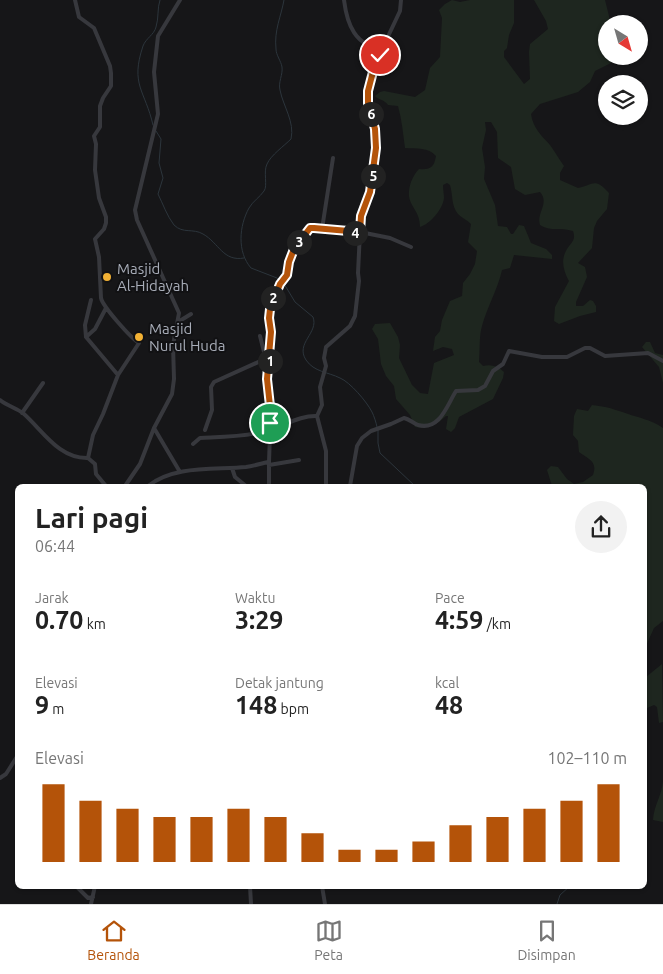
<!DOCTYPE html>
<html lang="id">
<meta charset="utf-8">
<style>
body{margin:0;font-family:Ubuntu,sans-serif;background:#f2f2f2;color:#222;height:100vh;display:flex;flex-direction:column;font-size:19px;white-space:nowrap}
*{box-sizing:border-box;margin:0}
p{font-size:16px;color:#767676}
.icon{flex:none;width:28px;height:28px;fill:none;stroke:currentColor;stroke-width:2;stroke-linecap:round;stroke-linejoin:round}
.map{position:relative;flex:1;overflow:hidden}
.sheet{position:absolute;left:15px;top:484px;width:632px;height:405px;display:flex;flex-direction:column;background:#fff;border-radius:8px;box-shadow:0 1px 4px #0004}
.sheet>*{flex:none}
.needle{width:32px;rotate:143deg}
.fabs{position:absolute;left:598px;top:15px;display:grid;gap:10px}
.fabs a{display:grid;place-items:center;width:50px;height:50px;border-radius:50%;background:#fff;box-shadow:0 1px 4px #0004;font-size:25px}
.pin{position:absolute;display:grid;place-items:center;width:42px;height:42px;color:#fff;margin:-21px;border:2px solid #fff;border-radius:50%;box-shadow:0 1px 5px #0007}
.km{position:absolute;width:25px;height:25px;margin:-12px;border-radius:50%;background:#222;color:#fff;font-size:14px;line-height:25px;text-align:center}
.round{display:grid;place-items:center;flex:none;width:52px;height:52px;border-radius:26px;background:#f2f2f2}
.headline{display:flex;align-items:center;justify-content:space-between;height:85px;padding:0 20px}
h1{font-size:28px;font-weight:700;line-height:38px}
.stats{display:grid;grid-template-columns:repeat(3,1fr);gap:8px;height:85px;padding:5px 20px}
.stats div{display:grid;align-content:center}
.stats b{font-size:25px;font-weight:700}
.stats small{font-size:14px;font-weight:400}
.stats p{font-size:14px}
.chart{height:140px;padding:10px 20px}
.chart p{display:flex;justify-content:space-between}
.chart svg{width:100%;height:90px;margin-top:5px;stroke:#b45309;stroke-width:6}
.tabs{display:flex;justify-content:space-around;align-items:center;height:70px;border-top:1px solid #e0e0e0;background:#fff;font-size:14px;color:#767676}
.tabs a{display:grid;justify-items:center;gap:2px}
.tabs .on{color:#b45309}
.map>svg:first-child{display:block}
</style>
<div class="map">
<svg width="663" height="904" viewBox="0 0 663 904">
<rect width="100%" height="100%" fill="#161618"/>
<path fill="#1e261f" d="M452 0 460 2 470 0H514V23L509 35 507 48 504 51V57L524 84 530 79 529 52 530 44 548 29 546 21 534 0H605L611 24H606V56H613L611 63 595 71 590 82 578 92 540 104 531 114C533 128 541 135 550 145 555 152 559 159 564 166L560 173V180L578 188C594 185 594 177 609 193L607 209 597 221 594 228 592 248 578 263 585 267 587 277 576 302V306H583L590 300 593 301 596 306V312L580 316 559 324 554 321 555 307 569 281C564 272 561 262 565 253 569 243 577 242 573 231 561 227 550 232 540 225 536 213 550 203 540 192L525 195 515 189 511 167 498 158 497 132 491 122H485L486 130 482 148 485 167 484 179 495 205 498 226 507 227 511 234H513L519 225 524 226 531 243 546 249 552 255V259L514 255 510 268 502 270C498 289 487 307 482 326 479 335 480 351 479 362L483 366C491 364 498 366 504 372L503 378 493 399 459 417 455 428 451 432 446 429 448 416H446C436 425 429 429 415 427L410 415 396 399 394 386 386 376 381 364 378 339 372 329 375 324 390 323 398 337 400 345 399 358 412 385 420 393 428 394 434 363 454 355 452 349 443 347 433 351 435 337 440 331 442 320 450 301 462 296 463 283 470 274 475 264 477 251 468 242 471 224C467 220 462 218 458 214 451 206 453 194 450 185L447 183 443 185C443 190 444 194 444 198 443 209 430 224 420 227 420 206 403 206 411 182 413 177 415 173 419 169 431 170 434 167 436 156 428 147 417 149 405 148 403 134 402 120 398 106L388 105C384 99 378 100 375 96L380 92 384 91 415 97 425 90 430 68 440 57 442 18 439 10 445 4Z
M646 342H650L655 353 663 355V383L659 367 642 347Z
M592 405C612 407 620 412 638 417 647 420 655 422 663 428V621L654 628 645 648V486H552L547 470 551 466 558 467 567 479 574 484 583 482 593 475C598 461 588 459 579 452L578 441 573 435 574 416 577 409 588 411Z
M662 664 663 722 659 723 657 707 654 705 647 708 645 706 646 677Z
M663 781V822L653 820C654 805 662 795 663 781Z"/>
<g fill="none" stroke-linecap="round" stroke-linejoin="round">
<path stroke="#2c353c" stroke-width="1" d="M284 0C281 17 274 30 276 49 276 55 281 61 282 67 283 75 278 82 280 90 283 106 295 122 291 139 284 146 271 155 267 164 263 172 268 186 264 191 260 197 253 201 249 208 239 226 237 252 251 268L277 278 286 287 295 302 313 317C319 333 295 343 306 360 314 372 328 372 340 378 350 382 367 402 372 412 374 416 376 422 377 427
M153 125C145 90 130 85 143 46 146 38 154 35 156 27 159 18 157 8 160 0
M156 131 161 139 159 163 163 178 158 194C163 204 167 216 174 225 183 234 193 228 203 234 219 243 223 262 244 258
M378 430V443L380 453 415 486
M557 904 560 895 570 886"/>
<path stroke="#37383d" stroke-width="4" d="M75 0 79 17 94 28 110 66 111 73V86L103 98 100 106V127L94 136 96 144 95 170 99 198 106 217V223L104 229 95 239 99 257 101 298C103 307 131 338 139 343L118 375 103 414 93 435 88 458 95 464 96 474 106 486
M344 0C347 24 355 47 383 48
M322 229 333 158
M91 300 85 325 86 337 118 375
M178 322 191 314
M260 336 266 360
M86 337 95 329 106 308
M0 400C7 406 17 408 24 414 43 431 59 459 88 458
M22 413 43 383
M317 416 322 405 320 387 326 366 324 358 326 347 350 326 355 316 359 281 358 273 360 232 390 238 411 247
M154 428 180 472
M205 430 212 410 211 387 214 382 265 359
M193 444 200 438C221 437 242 437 262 432 281 428 299 415 317 416L326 451V486
M269 462 271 406 267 379 271 332 269 318 270 309 277 289 287 275 289 262 294 249 309 228 314 227 360 232 361 216 370 192 376 148 375 129 368 103V91L376 62 400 11 401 0
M269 465 299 460
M232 468 235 477 246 486
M125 486 140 464 154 428 172 394 174 379 173 345 179 313 137 220 135 210 158 114 154 72 158 36 180 0
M148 486C174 465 214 470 246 467 254 466 262 463 269 462V486
M309 486H312
M350 486 357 446 362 438 371 431 391 424 404 418C409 419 413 423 418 425 440 431 447 405 456 391L478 390 485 386 493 371 503 364 509 351 542 357H567L585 348H590L605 356 648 353 663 361
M0 778 6 774 18 755
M76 886 88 898 93 897
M250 886 251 904
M322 886 325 904
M91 904 95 886"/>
</g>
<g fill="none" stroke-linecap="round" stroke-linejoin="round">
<defs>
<path id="route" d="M270 423V406L267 379 271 332 269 318 270 309 280 284 287 275 289 262 294 249 310 228H314L360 232 361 216 370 192 376 148 375 129 368 103V91L374 68 380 55"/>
</defs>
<use href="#route" stroke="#fff" stroke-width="10"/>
<use href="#route" stroke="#b45309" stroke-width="6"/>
</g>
<g fill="#f2b134" stroke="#111113" stroke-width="2">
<circle cx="107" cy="277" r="5"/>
<circle cx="139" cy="337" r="5"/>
</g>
<g text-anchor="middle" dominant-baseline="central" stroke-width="4" stroke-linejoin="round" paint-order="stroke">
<g font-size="15" fill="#a8adb8" stroke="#111113" text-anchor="start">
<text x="117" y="268">Masjid<tspan x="117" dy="17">Al-Hidayah</tspan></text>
<text x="149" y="328">Masjid<tspan x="149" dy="17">Nurul Huda</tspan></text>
</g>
</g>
</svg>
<div class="fabs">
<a><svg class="needle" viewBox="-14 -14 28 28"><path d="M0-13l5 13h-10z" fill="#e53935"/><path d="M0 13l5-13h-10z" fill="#767676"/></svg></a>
<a><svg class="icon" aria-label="layers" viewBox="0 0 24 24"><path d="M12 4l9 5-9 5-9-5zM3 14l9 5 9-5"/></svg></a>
</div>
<div class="pin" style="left:270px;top:423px;background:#1e9e55"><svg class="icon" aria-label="arrive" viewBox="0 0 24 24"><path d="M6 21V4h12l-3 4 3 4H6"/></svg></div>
<div class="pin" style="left:380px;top:55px;background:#d93025"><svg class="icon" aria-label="check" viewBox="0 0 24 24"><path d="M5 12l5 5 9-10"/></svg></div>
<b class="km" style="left:270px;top:361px">1</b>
<b class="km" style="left:273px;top:298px">2</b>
<b class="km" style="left:299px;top:242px">3</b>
<b class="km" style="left:355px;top:233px">4</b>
<b class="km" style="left:373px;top:176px">5</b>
<b class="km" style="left:371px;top:114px">6</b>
<section class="sheet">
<div class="headline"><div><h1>Lari pagi</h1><p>06:44</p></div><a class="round"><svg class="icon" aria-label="share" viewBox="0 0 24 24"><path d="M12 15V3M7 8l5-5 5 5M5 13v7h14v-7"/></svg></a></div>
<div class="stats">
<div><p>Jarak</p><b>0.70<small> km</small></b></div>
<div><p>Waktu</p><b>3:29</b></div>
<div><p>Pace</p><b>4:59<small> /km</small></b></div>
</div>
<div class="stats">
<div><p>Elevasi</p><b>9<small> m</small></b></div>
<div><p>Detak jantung</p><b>148<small> bpm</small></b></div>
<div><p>kcal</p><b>48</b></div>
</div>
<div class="chart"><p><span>Elevasi</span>102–110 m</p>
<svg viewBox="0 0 160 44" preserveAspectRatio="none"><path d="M5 44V6M15 44V14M25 44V18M35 44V22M45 44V22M55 44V18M65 44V22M75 44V30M85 44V38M95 44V38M105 44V34M115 44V26M125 44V22M135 44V18M145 44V14M155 44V6"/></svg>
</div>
</section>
</div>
<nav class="tabs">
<a class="on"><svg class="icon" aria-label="home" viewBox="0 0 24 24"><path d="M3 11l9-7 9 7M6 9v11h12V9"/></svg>Beranda</a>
<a><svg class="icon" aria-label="map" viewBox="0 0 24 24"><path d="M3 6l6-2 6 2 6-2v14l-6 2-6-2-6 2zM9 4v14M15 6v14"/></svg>Peta</a>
<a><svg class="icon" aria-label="saved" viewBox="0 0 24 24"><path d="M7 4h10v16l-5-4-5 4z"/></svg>Disimpan</a>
</nav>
